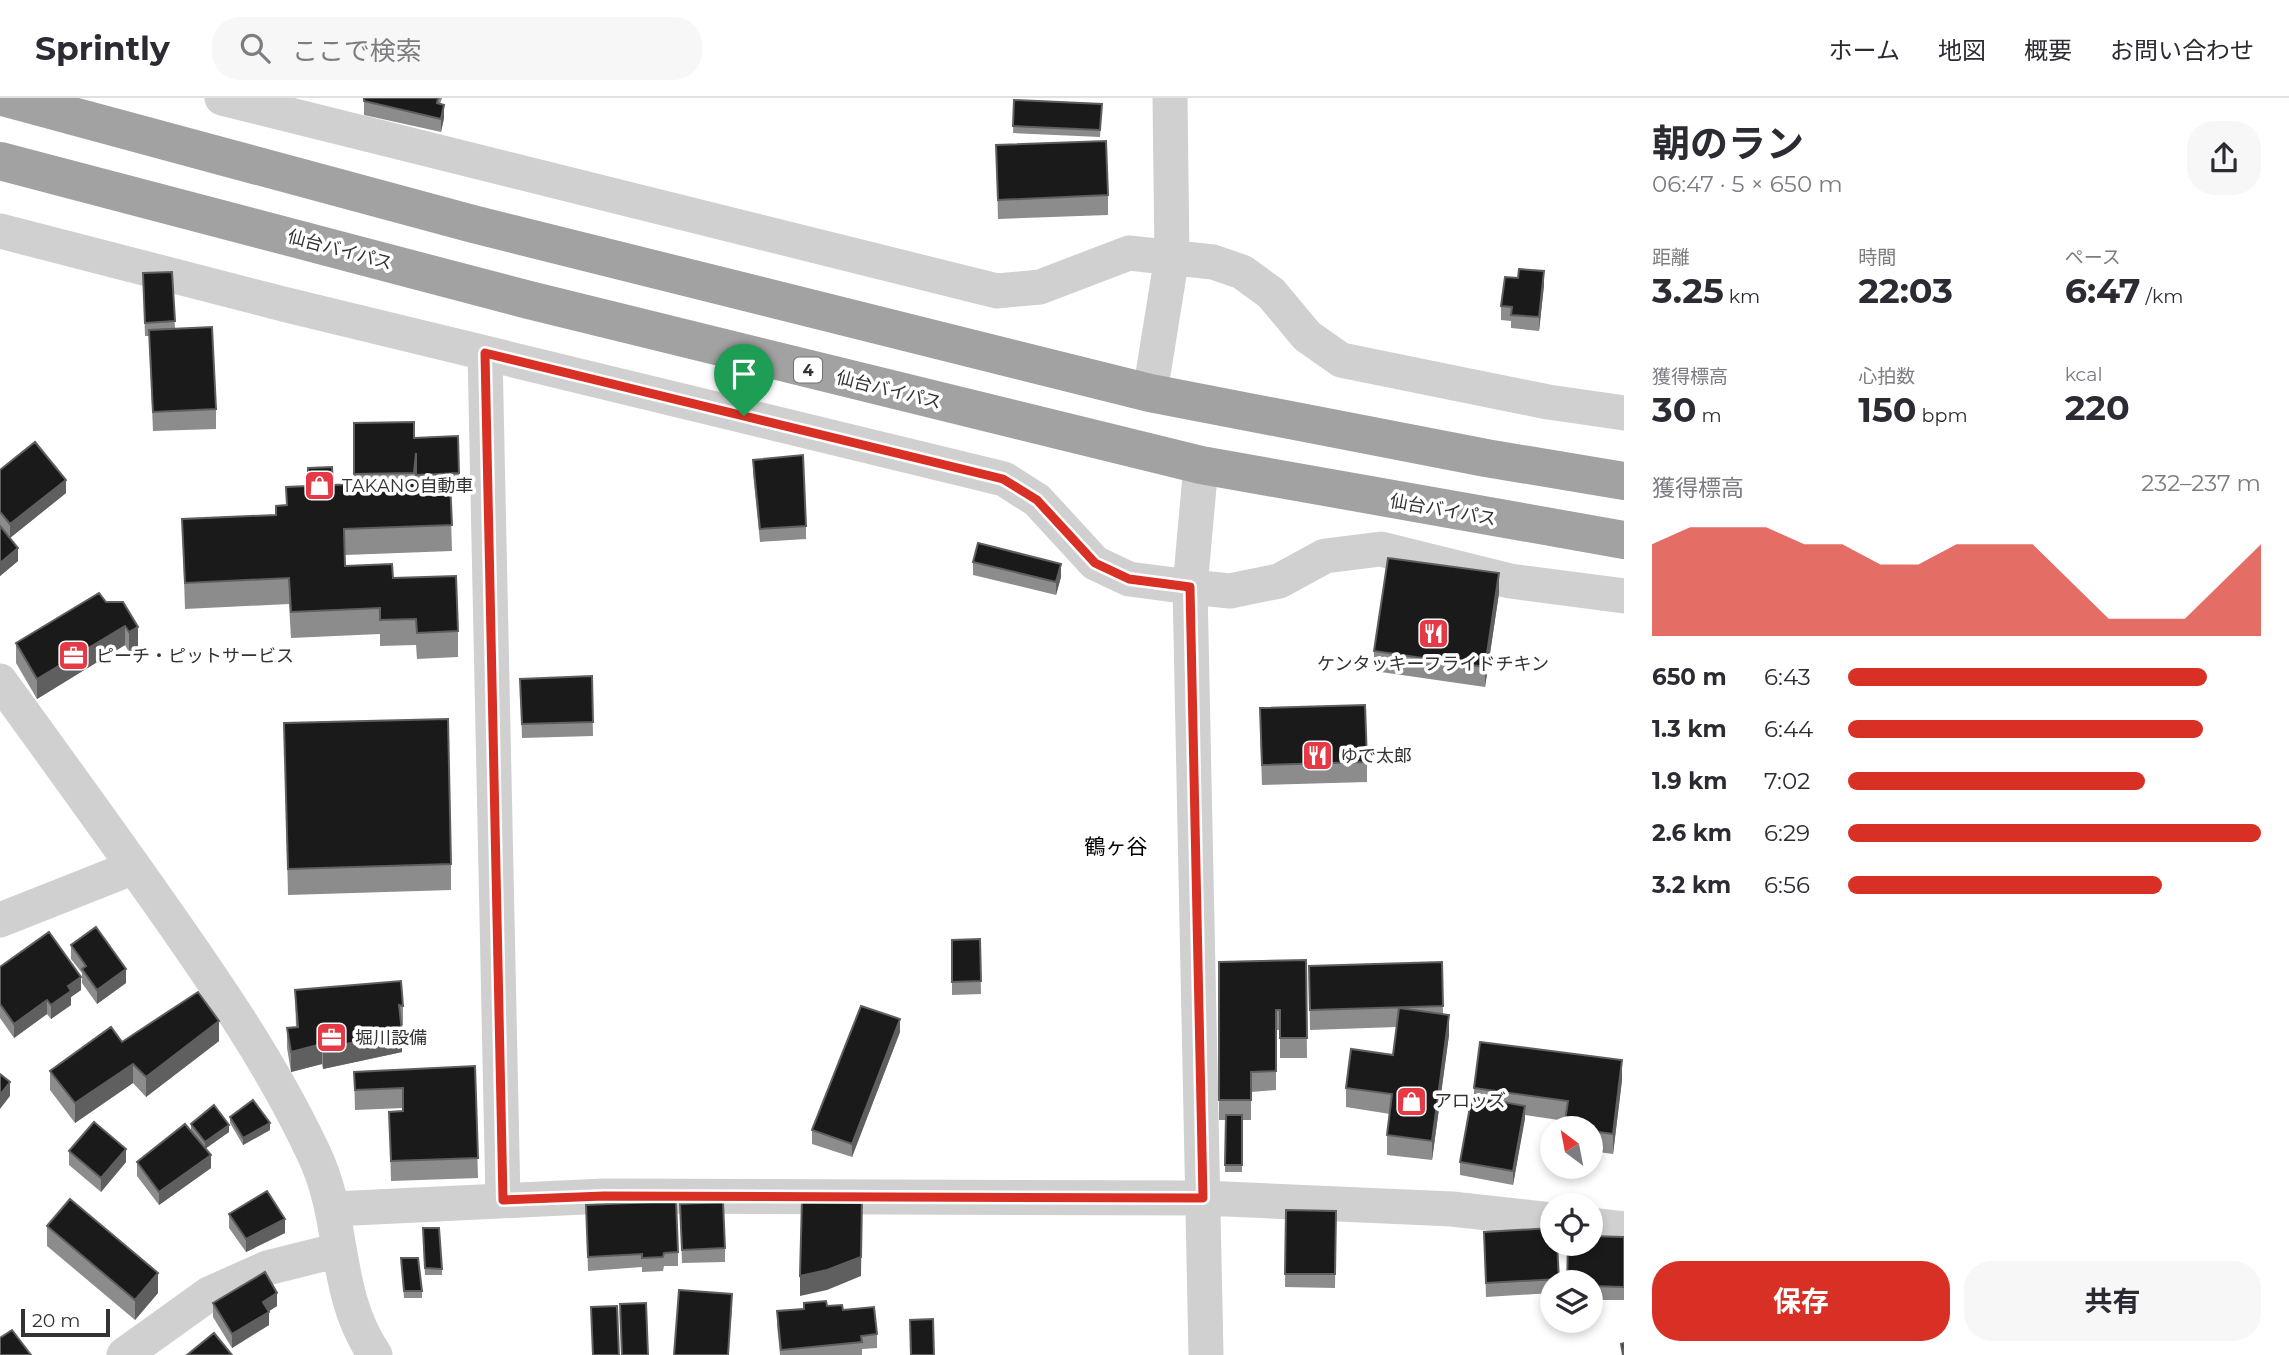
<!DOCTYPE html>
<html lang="ja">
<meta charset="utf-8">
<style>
body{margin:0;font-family:Montserrat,"Noto Sans JP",sans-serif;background:#f7f7f7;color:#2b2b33;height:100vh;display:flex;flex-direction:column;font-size:26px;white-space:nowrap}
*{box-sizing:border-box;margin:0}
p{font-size:23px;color:#7c7c81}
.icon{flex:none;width:38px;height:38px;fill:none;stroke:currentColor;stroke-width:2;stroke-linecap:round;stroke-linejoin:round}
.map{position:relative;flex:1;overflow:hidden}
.details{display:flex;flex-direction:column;background:#fff;width:665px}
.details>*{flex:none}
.needle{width:46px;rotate:328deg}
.tools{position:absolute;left:1540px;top:1018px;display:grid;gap:14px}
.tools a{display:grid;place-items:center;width:63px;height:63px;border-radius:50%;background:#fff;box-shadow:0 4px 10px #0003;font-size:35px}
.scale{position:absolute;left:21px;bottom:18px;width:89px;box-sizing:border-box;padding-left:7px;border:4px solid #333;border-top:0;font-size:19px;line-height:24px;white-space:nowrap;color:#333;-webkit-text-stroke:5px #fff;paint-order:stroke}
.pin{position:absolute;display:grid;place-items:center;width:60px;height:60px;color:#fff;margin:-72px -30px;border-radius:50% 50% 50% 0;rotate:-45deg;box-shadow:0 0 7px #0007}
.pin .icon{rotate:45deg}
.round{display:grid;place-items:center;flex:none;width:74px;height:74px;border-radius:28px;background:#f7f7f7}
.overview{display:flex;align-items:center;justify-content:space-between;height:119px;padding:0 28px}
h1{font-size:38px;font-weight:700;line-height:52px}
.stats{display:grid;grid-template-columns:repeat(3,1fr);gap:10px;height:119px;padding:7px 28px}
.stats div{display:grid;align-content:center}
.stats b{font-size:35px;font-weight:700}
.stats small{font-size:19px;font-weight:400}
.stats p{font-size:19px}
.chart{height:196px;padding:14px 28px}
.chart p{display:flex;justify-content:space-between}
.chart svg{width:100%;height:126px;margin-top:7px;fill:#d93025;opacity:.7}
.cta{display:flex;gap:14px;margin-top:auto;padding:14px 28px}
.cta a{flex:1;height:80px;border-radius:28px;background:#d93025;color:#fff;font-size:28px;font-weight:700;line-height:80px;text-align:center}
.cta a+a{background:#f7f7f7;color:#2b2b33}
ul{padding:0 28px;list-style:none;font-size:23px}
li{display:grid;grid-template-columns:112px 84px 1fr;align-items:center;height:52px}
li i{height:18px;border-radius:9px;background:#d93025}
header{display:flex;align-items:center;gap:42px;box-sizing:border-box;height:98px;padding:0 35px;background:#fff;border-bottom:2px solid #e1e1e2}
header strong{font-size:33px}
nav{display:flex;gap:38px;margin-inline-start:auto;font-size:24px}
.search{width:490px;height:63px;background:#f7f7f7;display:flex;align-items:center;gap:18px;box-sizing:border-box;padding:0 24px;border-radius:28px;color:#7c7c81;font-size:26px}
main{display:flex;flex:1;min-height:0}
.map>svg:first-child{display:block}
</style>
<header>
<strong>Sprintly</strong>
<div class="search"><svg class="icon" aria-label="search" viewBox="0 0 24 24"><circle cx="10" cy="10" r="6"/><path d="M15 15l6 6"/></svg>ここで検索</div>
<nav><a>ホーム</a><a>地図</a><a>概要</a><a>お問い合わせ</a></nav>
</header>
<main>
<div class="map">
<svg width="1624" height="1257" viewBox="0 0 1624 1257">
<rect width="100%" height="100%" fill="#fff"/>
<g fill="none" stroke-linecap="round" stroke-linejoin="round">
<path stroke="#d0d0d0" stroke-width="35" d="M222 0 997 193 1040 189 1129 155 1213 164 1242 174 1271 195 1307 238 1341 262 1548 304 1624 315
M0 133 287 207 1004 381 1037 402 1095 465 1129 481 1190 489 1201 367
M485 255 503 1102
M1150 295 1172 158 1170 0
M0 583C53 656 106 729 158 803 215 884 272 966 314 1056 346 1123 332 1194 375 1257
M0 822 134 769
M334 1111 604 1098 1203 1100 1452 1111 1552 1122
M1591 1127 1624 1131
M124 1257 209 1196 267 1170 339 1152
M1206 1257 1190 489 1230 493 1279 483 1325 458 1381 451 1510 483 1624 498"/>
<path stroke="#a2a2a2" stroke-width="38" d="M6 0 473 126 1150 295 1486 360 1624 383
M0 63 529 202 1201 367 1624 442"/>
</g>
<path fill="#8c8c8c" d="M442 0 440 6 444 20 441 34 364 17V3Z
M1014 2 1102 6 1100 39 1013 35Z
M996 47 1108 97V117L998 121Z
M172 174 175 230 216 311V331L153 333 149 238H145L143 175Z
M1544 187 1539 233 1511 230V223L1501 222V208Z
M354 325 414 340 458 338 459 389H450L452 453 345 457V468L393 480 458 533V559L417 561 416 547 380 548V536L291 540 289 506 185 511 182 421 276 417V408L286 407V389L354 386Z
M753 362 806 428V441L760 444 753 375Z
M0 372 66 395 10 440 18 463 0 478Z
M973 464 1061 479 1056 497 973 477Z
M1499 495 1485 589 1374 573V553Z
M106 504H123L138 549 129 554 125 547 37 601 16 565V545Z
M592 578 593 638 522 640 520 581Z
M284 625 451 766V792L288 797Z
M1260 630 1367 664V684L1262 687Z
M980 841 981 896 952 897V842Z
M71 847 126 885 97 906 82 885V875L71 861Z
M1306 862 1307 960H1280V932H1276V992L1251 994V1022H1242V1074H1225L1226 1022H1219V864Z
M1442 864 1443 916 1449 937 1432 1062 1387 1057V1037L1390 1016 1346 1009V990L1393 957 1397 929 1310 932 1309 868Z
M0 869 81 892 71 899V907L51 921 47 916 14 940 0 920Z
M295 892 403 908V927H401L402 954 323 971 322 966 291 974 287 950V930L296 929Z
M900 934 852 1059 812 1046V1032Z
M219 943 146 999 133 985 75 1025 50 992V973L122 944Z
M475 968 478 1080 391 1083 389 1014 403 1013V1010L355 1012 354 974Z
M1622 982 1613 1056 1591 1053V1031H1564L1565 1023 1525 1017 1513 1087 1460 1077V1064L1474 999V990Z
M230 1019 270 1032 243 1047 230 1025Z
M191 1026 229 1034 206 1050 211 1070 159 1107 137 1078V1064L191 1033Z
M69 1053 126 1064 101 1094 69 1067Z
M680 1106 725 1150V1164L682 1165Z
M586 1107 678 1154V1168H664L663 1173 642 1174V1169L588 1173Z
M1286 1112 1336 1113 1335 1190 1285 1189Z
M229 1116 285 1135 246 1154 229 1130Z
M47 1128 158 1195 135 1222 47 1148Z
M1484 1134 1557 1146 1559 1185H1552V1195L1486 1199Z
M423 1137 442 1171V1177H425Z
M1624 1139V1202H1591V1185Z
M401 1160 422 1193V1200H404Z
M213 1205 277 1208 269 1213V1227L232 1250 213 1219Z
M827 1208 843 1212 877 1236V1250L862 1251V1257H780L777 1227V1213Z"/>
<path fill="#5f5f5f" d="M444 7V20L441 34V21Z
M1544 173V187L1539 233V219Z
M66 382V395L10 440V426Z
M18 450V463L0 478V465Z
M1061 466V479L1056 497V484Z
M1499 475V495L1485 589V569Z
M125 528V547L37 601V581Z
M138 529V549L129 554V534Z
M126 871V885L97 906V892Z
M81 879V892L71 899V907L51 921V907L68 888Z
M47 902V916L14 940V926Z
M1449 917V937L1432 1062V1043Z
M900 921V934L852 1059V1046Z
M219 923V943L146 999V979Z
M402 934V954L323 971V951Z
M322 946V966L291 974V954Z
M1622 962V982L1613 1056V1036Z
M133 966V985L75 1025V1005Z
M10 984V998L0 1011V997Z
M1525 1008V1021L1513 1087V1073Z
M270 1025V1032L243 1047V1040Z
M229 1027V1034L205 1051V1044Z
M126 1051V1064L101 1094V1080Z
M211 1057V1070L159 1107V1094Z
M862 1101 861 1178 827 1192 800 1198V1178Z
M285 1121V1135L246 1154V1141Z
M158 1175V1195L135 1222V1202Z
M277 1195V1208L263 1217V1204Z
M732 1196V1209L728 1257Z
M269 1214V1227L232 1250V1236Z"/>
<path fill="#1a1a1a" stroke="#5f5f5f" stroke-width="2" d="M364 0H438L437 5 444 7 441 21 364 3Z
M1014 2 1102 6 1100 32 1013 28Z
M1106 43 1108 97 998 102 996 47Z
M1519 171 1544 173 1539 219 1511 217 1512 209 1501 208 1505 179 1518 180Z
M172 174 175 223 145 225 143 175Z
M212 229 216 311 153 314 149 232Z
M414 324V340L458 338 459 375 416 377V355L414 375 354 376V325Z
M35 344 66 382 10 426 0 414V372Z
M803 357 806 428 760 431 753 362Z
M332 369 333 387 308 388V370Z
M450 382 452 427 344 431 345 468 392 466 393 480 456 478 458 533 417 535 416 521 380 522V510L291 514 289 480 185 485 182 421 276 417V408L287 407 286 389Z
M0 428 18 450 0 465Z
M978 445 1061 466 1056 484 973 464Z
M1388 460 1499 475 1485 569 1374 553Z
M99 495 106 504H123L138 529 129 534 125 528 37 581 16 545Z
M592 578 593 624 522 626 520 581Z
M1365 607 1367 664 1262 667 1260 610Z
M448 621 451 766 288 771 284 625Z
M96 829 126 871 97 892 82 871 86 868 71 847Z
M49 834 81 879 68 888 71 893 51 907 47 902 14 926 0 906V869Z
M980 841 981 883 952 884V842Z
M1306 862 1307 940H1280V912H1276V973L1251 974V1002H1219V864Z
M1442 864 1443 908 1310 912 1309 868Z
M401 883 403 908 399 907 402 934 323 951 322 946 291 954 287 930 298 929 295 892Z
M198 894 219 923 146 979 133 966 75 1005 50 973 111 929 122 944Z
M861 908 900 921 852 1046 812 1032Z
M1399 910 1449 917 1432 1043 1387 1037 1392 996 1346 990 1351 951 1393 957Z
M1480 944 1622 962 1613 1036 1591 1033V1031L1564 1030 1568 1003 1474 990Z
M475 968 478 1060 391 1063 389 1014 403 1013V990L355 992 354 974Z
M0 976 10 984 0 997Z
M1472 998 1525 1008 1513 1073 1460 1064Z
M253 1002 270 1025 243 1040 230 1019Z
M214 1007 229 1027 205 1044 191 1026Z
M1226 1017H1242V1067H1225Z
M94 1024 126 1051 101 1080 69 1053Z
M185 1026 211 1057 159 1094 137 1064Z
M267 1093 285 1121 246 1141 229 1116Z
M70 1101 158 1175 135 1202 47 1128Z
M802 1101H862L861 1159 827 1172 800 1178Z
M676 1103 678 1154 664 1155 663 1159 642 1160V1156L588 1159 586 1107Z
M723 1104 725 1150 682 1152 680 1106Z
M1286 1112 1336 1113 1335 1176H1285Z
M423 1130H439L442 1171 425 1170Z
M1552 1130V1146H1557L1559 1181 1486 1185 1484 1134Z
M1591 1138 1624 1139V1189L1591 1188V1185H1567L1568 1146H1591Z
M401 1160H418L422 1193H404Z
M265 1174 277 1195 263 1204 269 1214 232 1236 213 1205Z
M679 1192 732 1196 728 1257H674Z
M826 1203 827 1208 842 1207 843 1212 874 1209 877 1236 861 1238 862 1244 781 1252 777 1213 804 1211V1205Z
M646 1205 648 1257H622L620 1206Z
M617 1208 619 1257H593L591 1209Z
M933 1221 934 1257H911L910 1222Z
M12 1232 31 1257H0V1240Z
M214 1235 232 1257H187Z
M1624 1245V1257H1623L1621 1246Z"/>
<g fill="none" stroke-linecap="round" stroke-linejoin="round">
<defs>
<path id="route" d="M485 255 1003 381 1037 402 1095 465 1129 481 1190 489 1203 1100 604 1098 503 1102Z"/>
</defs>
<use href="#route" stroke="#fff" stroke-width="14"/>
<use href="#route" stroke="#d93025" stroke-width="9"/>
</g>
<defs>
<symbol id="shop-square" viewBox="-11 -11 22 22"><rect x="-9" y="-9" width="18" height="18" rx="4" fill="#e63946" stroke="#fff"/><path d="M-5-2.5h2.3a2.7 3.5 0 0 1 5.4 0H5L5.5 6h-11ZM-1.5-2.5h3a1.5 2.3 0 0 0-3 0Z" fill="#fff"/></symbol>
<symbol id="restaurant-square" viewBox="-11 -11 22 22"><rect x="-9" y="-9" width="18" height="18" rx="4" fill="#e63946" stroke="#fff"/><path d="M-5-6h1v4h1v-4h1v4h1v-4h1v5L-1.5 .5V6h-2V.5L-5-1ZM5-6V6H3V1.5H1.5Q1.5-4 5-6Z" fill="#fff"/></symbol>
<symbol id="office-square" viewBox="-11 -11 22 22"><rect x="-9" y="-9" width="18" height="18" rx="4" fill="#e63946" stroke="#fff"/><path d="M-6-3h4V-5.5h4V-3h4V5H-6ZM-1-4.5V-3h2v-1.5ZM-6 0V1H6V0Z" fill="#fff"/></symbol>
</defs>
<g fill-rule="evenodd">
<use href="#shop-square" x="302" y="370" width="35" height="35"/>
<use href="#restaurant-square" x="1416" y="518" width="35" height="35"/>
<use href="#office-square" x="56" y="540" width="35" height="35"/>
<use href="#restaurant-square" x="1300" y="640" width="35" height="35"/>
<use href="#office-square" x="314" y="922" width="35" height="35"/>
<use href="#shop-square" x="1394" y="986" width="35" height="35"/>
</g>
<g text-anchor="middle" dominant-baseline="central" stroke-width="7" stroke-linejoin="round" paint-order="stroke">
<rect fill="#fff" stroke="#707070" stroke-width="2" x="794" y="259.5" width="28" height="25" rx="5"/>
<g font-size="16" font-weight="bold" fill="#333">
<text x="808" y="272">4</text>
</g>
<g font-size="18" fill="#333" stroke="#fff">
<text transform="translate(340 152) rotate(15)">仙台バイパス</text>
<text transform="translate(889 292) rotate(14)">仙台バイパス</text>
<text transform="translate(1443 412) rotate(10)">仙台バイパス</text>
</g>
<g font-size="18" fill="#333" stroke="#fff" text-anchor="start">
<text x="342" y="388">TAKANO自動車</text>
<text x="96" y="558">ピーチ・ピットサービス</text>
<text x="1433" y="566" text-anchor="middle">ケンタッキーフライドチキン</text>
<text x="1340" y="658">ゆで太郎</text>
<text x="355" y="940">堀川設備</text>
<text x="1434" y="1003">アロッズ</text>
</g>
<g font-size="21" fill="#000" stroke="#fff">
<text x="1116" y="748">鶴ヶ谷</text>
</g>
</g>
</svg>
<div class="tools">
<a><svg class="needle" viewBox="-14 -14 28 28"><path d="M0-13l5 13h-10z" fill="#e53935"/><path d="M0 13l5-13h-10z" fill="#7c7c81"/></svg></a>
<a><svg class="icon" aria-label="locate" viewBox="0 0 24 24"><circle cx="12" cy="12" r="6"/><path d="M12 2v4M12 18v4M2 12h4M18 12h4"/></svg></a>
<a><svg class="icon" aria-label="layers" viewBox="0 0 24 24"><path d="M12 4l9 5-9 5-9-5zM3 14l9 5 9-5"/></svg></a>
</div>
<div class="scale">20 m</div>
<div class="pin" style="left:744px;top:318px;background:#1e9e55"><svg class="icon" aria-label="arrive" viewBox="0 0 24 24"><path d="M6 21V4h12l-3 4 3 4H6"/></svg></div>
</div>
<section class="details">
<div class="overview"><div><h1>朝のラン</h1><p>06:47 · 5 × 650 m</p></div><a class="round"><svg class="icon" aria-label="share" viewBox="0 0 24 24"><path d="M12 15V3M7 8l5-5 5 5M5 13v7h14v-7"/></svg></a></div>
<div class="stats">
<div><p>距離</p><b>3.25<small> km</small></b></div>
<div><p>時間</p><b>22:03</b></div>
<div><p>ペース</p><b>6:47<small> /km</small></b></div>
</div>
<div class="stats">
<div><p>獲得標高</p><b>30<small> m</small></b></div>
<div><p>心拍数</p><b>150<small> bpm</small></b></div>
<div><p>kcal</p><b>220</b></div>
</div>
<div class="chart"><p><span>獲得標高</span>232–237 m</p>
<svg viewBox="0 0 160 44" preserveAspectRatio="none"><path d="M0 44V12L10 6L20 6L30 6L40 12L50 12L60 19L70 19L80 12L90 12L100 12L110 25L120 38L130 38L140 38L150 25L160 12V44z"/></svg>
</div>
<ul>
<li><b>650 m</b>6:43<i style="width:87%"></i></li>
<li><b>1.3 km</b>6:44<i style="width:86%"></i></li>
<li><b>1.9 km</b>7:02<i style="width:72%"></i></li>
<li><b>2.6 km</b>6:29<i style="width:100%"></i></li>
<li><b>3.2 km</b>6:56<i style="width:76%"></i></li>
</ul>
<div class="cta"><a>保存</a><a>共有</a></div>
</section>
</main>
